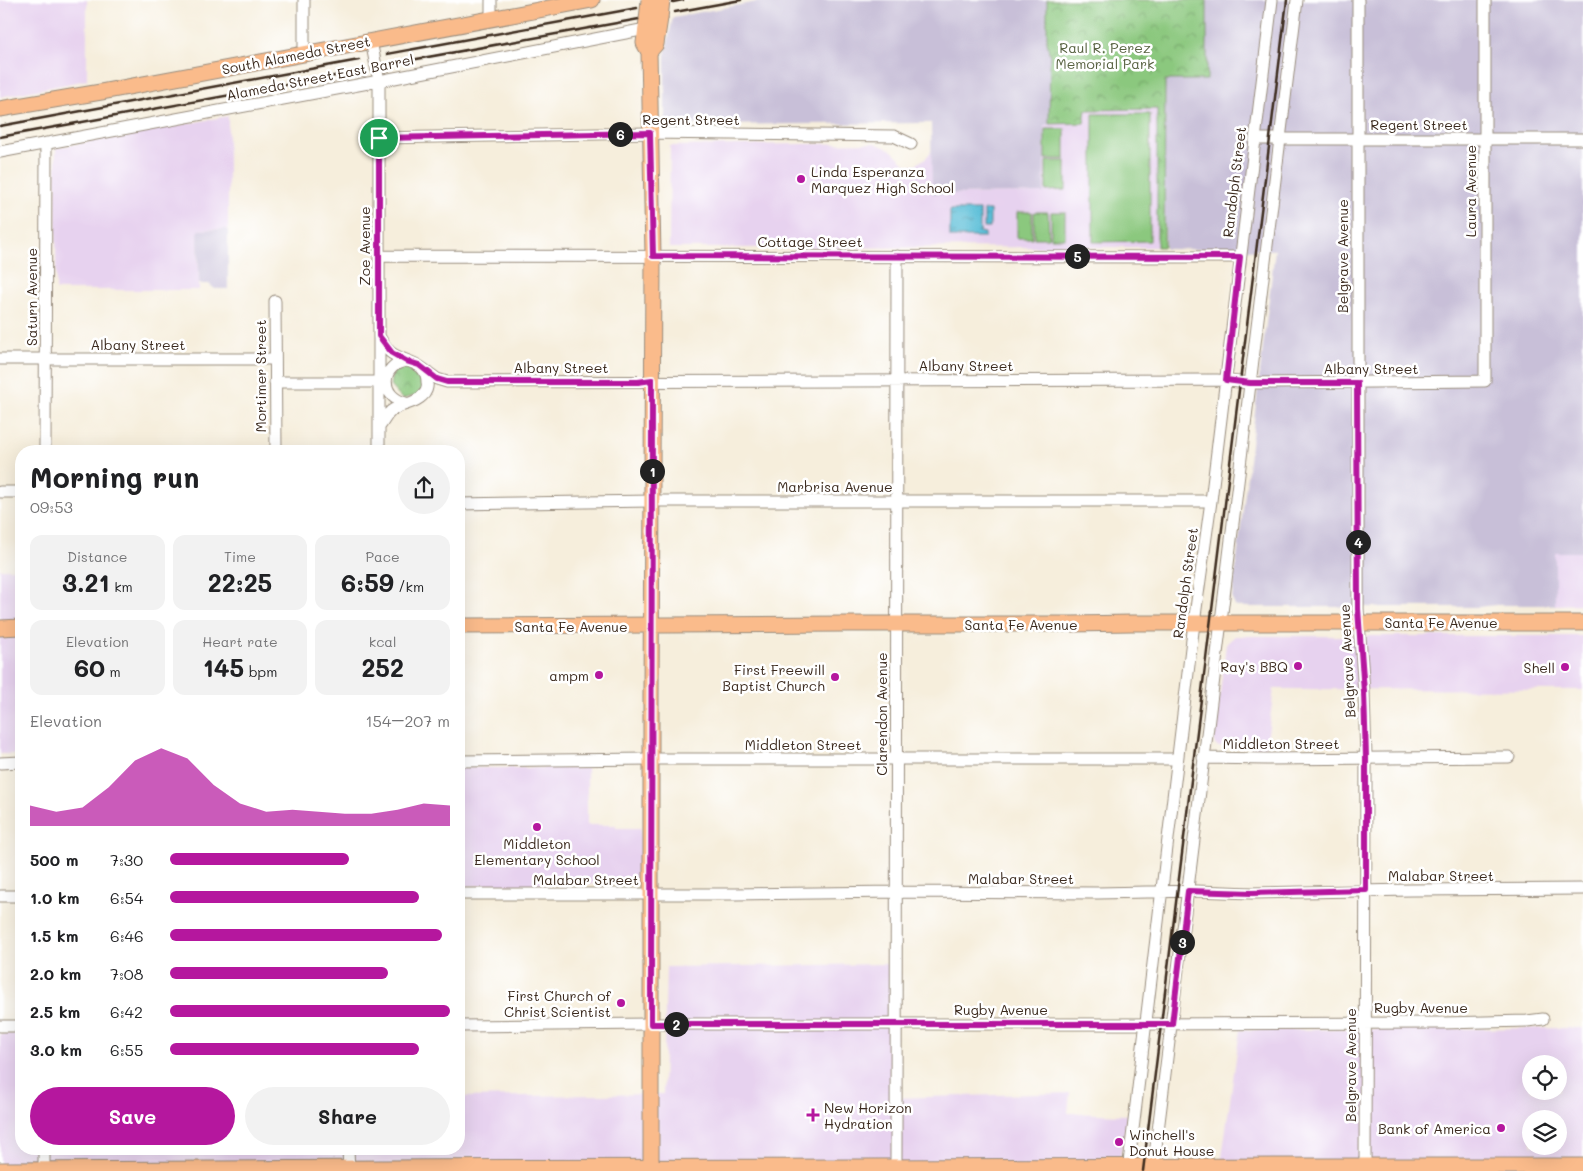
<!DOCTYPE html>
<meta charset="utf-8">
<style>
body{margin:0;font-family:Mali,sans-serif;background:#f2f2f2;color:#202124;height:100vh;display:flex;flex-direction:column;font-size:19px;white-space:nowrap}
*{box-sizing:border-box;margin:0}
p{font-size:16px;color:#757577}
.icon{flex:none;width:28px;height:28px;fill:none;stroke:currentColor;stroke-width:2;stroke-linecap:round;stroke-linejoin:round}
.map{position:relative;flex:1;overflow:hidden}
.drawer{position:absolute;left:15px;top:445px;width:450px;height:710px;display:flex;flex-direction:column;background:#fff;border-radius:20px;box-shadow:0 5px 20px #0002}
.drawer>*{flex:none}
.fabs{position:absolute;left:1522px;top:1055px;display:grid;gap:10px}
.fabs a{display:grid;place-items:center;width:45px;height:45px;border-radius:50%;background:#fff;box-shadow:0 5px 20px #0002;font-size:25px}
.pin{position:absolute;display:grid;place-items:center;width:42px;height:42px;color:#fff;margin:-21px;border:2px solid #fff;border-radius:50%;box-shadow:0 1px 5px #0007}
.km{position:absolute;width:25px;height:25px;margin:-12px;border-radius:50%;background:#222;color:#fff;font-size:14px;line-height:25px;text-align:center}
.round{display:grid;place-items:center;flex:none;width:52px;height:52px;border-radius:26px;background:#f2f2f2}
.headline{display:flex;align-items:center;justify-content:space-between;height:85px;padding:0 15px}
h1{font-size:28px;font-weight:800;line-height:38px}
.metrics{display:grid;grid-template-columns:repeat(3,1fr);gap:8px;height:85px;padding:5px 15px}
.metrics div{display:grid;align-content:center;border-radius:12px;background:#f2f2f2;text-align:center}
.metrics b{font-size:25px;font-weight:800}
.metrics small{font-size:14px;font-weight:400}
.metrics p{font-size:14px}
.chart{height:140px;padding:10px 15px}
.chart p{display:flex;justify-content:space-between}
.chart svg{width:100%;height:90px;margin-top:5px;fill:#b5179e;opacity:.7}
.action{display:flex;gap:10px;margin-top:auto;padding:10px 15px}
.action a{flex:1;height:58px;border-radius:30px;background:#b5179e;color:#fff;font-size:20px;font-weight:800;line-height:58px;text-align:center}
.action a+a{background:#f2f2f2;color:#202124}
ul{padding:0 15px;list-style:none;font-size:16px}
li{display:grid;grid-template-columns:80px 60px 1fr;align-items:center;height:38px}
li i{height:12px;border-radius:6px;background:#b5179e}
.map>svg:first-child{display:block}
</style>
<div class="map">
<svg width="1583" height="1171" viewBox="0 0 1583 1171">
<defs>
<pattern id="park-crowns" width="20" height="18" patternUnits="userSpaceOnUse" patternTransform="scale(1.25)"><rect width="20" height="18" fill="#8bc87e"/><path d="M2 6a3 3 0 1 1 6 0M12 15a3 3 0 1 1 6 0" fill="none" stroke="#73a367"/></pattern>
<pattern id="water-ripples" width="26" height="14" patternUnits="userSpaceOnUse" patternTransform="scale(1.25)"><rect width="26" height="14" fill="#59bdd7"/><path d="M2 4q2-2 4 0t4 0M15 11q2-2 4 0t4 0" fill="none" stroke="#4b9aae"/></pattern>
</defs>
<rect width="100%" height="100%" fill="#fff"/>
<filter id="ink" filterUnits="userSpaceOnUse"><feTurbulence type="fractalNoise" baseFrequency=".02" numOctaves="2"/><feDisplacementMap in="SourceGraphic" scale="10" xChannelSelector="R" yChannelSelector="G"/><feConvolveMatrix kernelMatrix="1 2 1 2 8 2 1 2 1" color-interpolation-filters="sRGB"/></filter>
<filter id="wash" filterUnits="userSpaceOnUse"><feTurbulence type="fractalNoise" baseFrequency=".0096" numOctaves="4" result="noise"/><feDisplacementMap in="SourceGraphic" scale="20" xChannelSelector="R" yChannelSelector="G"/><feGaussianBlur stdDeviation="1.12" result="paint"/><feColorMatrix in="noise" values="0 0 0 0 0 0 0 0 0 0 0 0 0 0 0 0 0 1.4 0 .05"/><feComposite in="paint" operator="in"/></filter>
<g filter="url(#wash)">
<rect width="100%" height="100%" fill="#f6eedc"/>
<path fill="#e7d2ef" fill-rule="evenodd" d="M0 0H87V80L0 97Z
M1157 109V247L670 248 669 244 670 146 875 143 891 150 907 165 916 164 926 158 932 150V194L1044 193V124L1086 110Z
M228 116V229L198 230 199 290H56V148Z
M1555 552H1583V604L1555 605Z
M0 569H21V754H0Z
M1235 636H1583V690L1274 689 1266 748 1219 747 1216 746 1214 742 1226 644Z
M459 768H587V825H616V828H641L640 883 459 886Z
M890 964 891 1098 1070 1093 1068 1113 1127 1115 1118 1171H0V1034H21V1149H459V1097L663 1094 666 967Z
M1583 1028V1171H1220L1240 1030ZM1531 1064H1559V1091H1531ZM1531 1119H1559V1146H1531Z"/>
<path fill="#c8bfd8" d="M768 0H1047V42L1050 56 1049 124 1044 125V193L932 194 931 123 704 125 665 124V55L673 17Z
M1207 0H1583V552H1555V605H1496L1478 607H1237L1235 606 1232 599 1275 250 1165 249V80H1207Z
M228 229V289H215L209 284H199L198 230Z"/>
<path fill="#8bc87e" stroke="#63794e" d="M1093 114H1150V241L1093 242Z
M1045 129H1065V159H1045Z
M1046 161H1066V190L1046 191Z
M1017 212H1032V238H1017Z
M1034 212H1048L1049 238H1034Z
M1051 212H1065V238H1051Z"/>
<path fill="url(#park-crowns)" stroke="#63794e" d="M1047 0H1207V80H1165L1164 247H1157V109L1086 110 1084 123 1049 124 1050 56 1047 42Z
M407 365 419 370 424 385 419 395 402 399 390 386C392 371 393 370 407 365Z"/>
<path fill="url(#water-ripples)" stroke="#4a747a" d="M950 210H980V232L985 233V237H950Z
M984 210H990V228H984Z"/>
</g>
<g filter="url(#ink)">
<g fill="none" stroke-linecap="round" stroke-linejoin="round">
<defs>
<path id="minor" d="M304 0V54
M491 0V19
M1358 0V609L1364 692 1366 758 1365 1171
M371 41 379 81V451
M379 138 650 133 894 136 911 144
M1255 139H1583
M0 152 379 81 646 29
M379 256 1240 257
M275 301 276 451
M379 336C382 342 386 348 390 352 403 363 427 360 427 382 428 387 426 393 422 396 415 404 400 404 391 411 385 416 384 422 379 427
M0 359H275
M422 368 437 379 447 382 1217 380 1250 383 1485 381V0
M275 382H386
M406 403C379 397 380 364 407 361
M45 451 46 143
M0 492H21
M459 504 652 501H1211
M1203 758 1267 759 1509 757
M459 761 651 759H1177
M0 763 21 762
M459 894H735L896 892 1098 893 1196 891 1252 893 1411 890 1583 889
M0 896H21
M0 1026H21
M459 1026 651 1024H1136L1443 1023 1527 1021 1543 1019
M348 1149 349 1171
M44 1171V1149
M896 1171 897 256
M1128 1171 1194 623 1211 501 1272 0
M1153 1171C1202 781 1249 390 1297 0"/>
<path id="major" d="M647 20 644 43 649 52 653 256 651 697V1171
M649 52 656 44 660 18
M0 109 101 92 592 0
M459 626 847 624H1071L1132 623H1583
M0 628 21 627
M0 1170C286 1167 573 1168 859 1167 1100 1167 1342 1165 1583 1166"/>
</defs>
<use href="#minor" stroke="#988c7d" stroke-width="13"/>
<use href="#major" stroke="#988c7d" stroke-width="17"/>
<use href="#minor" stroke="#fff" stroke-width="11"/>
<use href="#major" stroke="#fabb8b" stroke-width="15"/>
<path stroke="#3b2a1e" stroke-width="2.5" d="M673 2 683 0
M675 12 741 0
M387 54 637 8
M389 64 639 19
M0 126 359 60
M0 137 362 71
M1143 1171 1287 0"/>
<defs>
<path id="major-bridge" d="M660 18 662 0
M647 20 649 0"/>
</defs>
<use href="#major-bridge" stroke="#988c7d" stroke-width="17" stroke-linecap="butt"/>
<use href="#major-bridge" stroke="#fabb8b" stroke-width="15"/>
</g>
</g>
<g fill="none" stroke-linecap="round" stroke-linejoin="round" filter="url(#ink)">
<defs>
<path id="route" d="M650 133 653 256 1240 257 1226 380 1250 383H1357L1358 609 1364 692 1366 758V890L1252 893 1188 891 1172 1024H651L652 380 638 382H447L437 379 419 365 406 361 392 353 379 336V138Z"/>
</defs>
<use href="#route" stroke="#fff" stroke-width="10"/>
<use href="#route" stroke="#b5179e" stroke-width="6"/>
</g>
<g fill="#b5179e" stroke="#fff" stroke-width="2">
<circle cx="801" cy="179" r="5"/>
<circle cx="1298" cy="666" r="5"/>
<circle cx="1565" cy="667" r="5"/>
<circle cx="599" cy="675" r="5"/>
<circle cx="835" cy="677" r="5"/>
<circle cx="537" cy="827" r="5"/>
<circle cx="621" cy="1003" r="5"/>
<path d="M810.5 1107.5h5v5h5v5h-5v5h-5v-5h-5v-5h5z"/>
<circle cx="1501" cy="1128" r="5"/>
<circle cx="1119" cy="1142" r="5"/>
</g>
<g text-anchor="middle" dominant-baseline="central" stroke-width="5" stroke-linejoin="round" paint-order="stroke">
<g font-size="14" fill="#576140" stroke="#fff">
<text x="1105" y="47">Raul R. Perez<tspan x="1105" dy="16">Memorial Park</tspan></text>
</g>
<g font-size="14" fill="#3b2a1e" stroke="#fff">
<text transform="translate(296 55) rotate(-11)">South Alameda Street</text>
<text transform="translate(320 77) rotate(-11)">Alameda Street East Barrel</text>
<text x="691" y="119">Regent Street</text>
<text x="1419" y="124">Regent Street</text>
<text transform="translate(1234 182) rotate(-83)">Randolph Street</text>
<text transform="translate(1470 191) rotate(-90)">Laura Avenue</text>
<text x="810" y="241">Cottage Street</text>
<text transform="translate(364 246) rotate(-90)">Zoe Avenue</text>
<text transform="translate(1342 256) rotate(-90)">Belgrave Avenue</text>
<text transform="translate(31 297) rotate(-90)">Saturn Avenue</text>
<text x="138" y="344">Albany Street</text>
<text x="966" y="365">Albany Street</text>
<text x="561" y="367">Albany Street</text>
<text x="1371" y="368">Albany Street</text>
<text transform="translate(260 376) rotate(-90)">Mortimer Street</text>
<text x="835" y="486">Marbrisa Avenue</text>
<text transform="translate(1185 583) rotate(-82)">Randolph Street</text>
<text x="1441" y="622">Santa Fe Avenue</text>
<text x="1021" y="624">Santa Fe Avenue</text>
<text x="571" y="626">Santa Fe Avenue</text>
<text transform="translate(1347 661) rotate(-93)">Belgrave Avenue</text>
<text transform="translate(881 714) rotate(-90)">Clarendon Avenue</text>
<text x="1281" y="743">Middleton Street</text>
<text x="803" y="744">Middleton Street</text>
<text x="1441" y="875">Malabar Street</text>
<text x="1021" y="878">Malabar Street</text>
<text x="586" y="879">Malabar Street</text>
<text x="1421" y="1007">Rugby Avenue</text>
<text x="1001" y="1009">Rugby Avenue</text>
<text transform="translate(1350 1065) rotate(-90)">Belgrave Avenue</text>
</g>
<g font-size="14" fill="#3b2a1e" stroke="#fff" text-anchor="end">
<text x="811" y="171" text-anchor="start">Linda Esperanza<tspan x="811" dy="16">Marquez High School</tspan></text>
<text x="1288" y="666">Ray's BBQ</text>
<text x="1555" y="667">Shell</text>
<text x="825" y="669">First Freewill<tspan x="825" dy="16">Baptist Church</tspan></text>
<text x="589" y="675">ampm</text>
<text x="537" y="843" text-anchor="middle">Middleton<tspan x="537" dy="16">Elementary School</tspan></text>
<text x="611" y="995">First Church of<tspan x="611" dy="16">Christ Scientist</tspan></text>
<text x="824" y="1107" text-anchor="start">New Horizon<tspan x="824" dy="16">Hydration</tspan></text>
<text x="1491" y="1128">Bank of America</text>
<text x="1129" y="1134" text-anchor="start">Winchell's<tspan x="1129" dy="16">Donut House</tspan></text>
</g>
</g>
</svg>
<div class="fabs">
<a><svg class="icon" aria-label="locate" viewBox="0 0 24 24"><circle cx="12" cy="12" r="6"/><path d="M12 2v4M12 18v4M2 12h4M18 12h4"/></svg></a>
<a><svg class="icon" aria-label="layers" viewBox="0 0 24 24"><path d="M12 4l9 5-9 5-9-5zM3 14l9 5 9-5"/></svg></a>
</div>
<div class="pin" style="left:379px;top:138px;background:#1e9e55"><svg class="icon" aria-label="arrive" viewBox="0 0 24 24"><path d="M6 21V4h12l-3 4 3 4H6"/></svg></div>
<b class="km" style="left:652px;top:471px">1</b>
<b class="km" style="left:676px;top:1024px">2</b>
<b class="km" style="left:1182px;top:942px">3</b>
<b class="km" style="left:1358px;top:542px">4</b>
<b class="km" style="left:1077px;top:256px">5</b>
<b class="km" style="left:620px;top:134px">6</b>
<section class="drawer">
<div class="headline"><div><h1>Morning run</h1><p>09:53</p></div><a class="round"><svg class="icon" aria-label="share" viewBox="0 0 24 24"><path d="M12 15V3M7 8l5-5 5 5M5 13v7h14v-7"/></svg></a></div>
<div class="metrics">
<div><p>Distance</p><b>3.21<small> km</small></b></div>
<div><p>Time</p><b>22:25</b></div>
<div><p>Pace</p><b>6:59<small> /km</small></b></div>
</div>
<div class="metrics">
<div><p>Elevation</p><b>60<small> m</small></b></div>
<div><p>Heart rate</p><b>145<small> bpm</small></b></div>
<div><p>kcal</p><b>252</b></div>
</div>
<div class="chart"><p><span>Elevation</span>154–207 m</p>
<svg viewBox="0 0 160 44" preserveAspectRatio="none"><path d="M0 44V34L10 37L20 35L30 25L40 12L50 6L60 11L70 24L80 33L90 37L100 36L110 37L120 38L130 38L140 36L150 33L160 34V44z"/></svg>
</div>
<ul>
<li><b>500 m</b>7:30<i style="width:64%"></i></li>
<li><b>1.0 km</b>6:54<i style="width:89%"></i></li>
<li><b>1.5 km</b>6:46<i style="width:97%"></i></li>
<li><b>2.0 km</b>7:08<i style="width:78%"></i></li>
<li><b>2.5 km</b>6:42<i style="width:100%"></i></li>
<li><b>3.0 km</b>6:55<i style="width:89%"></i></li>
</ul>
<div class="action"><a>Save</a><a>Share</a></div>
</section>
</div>
